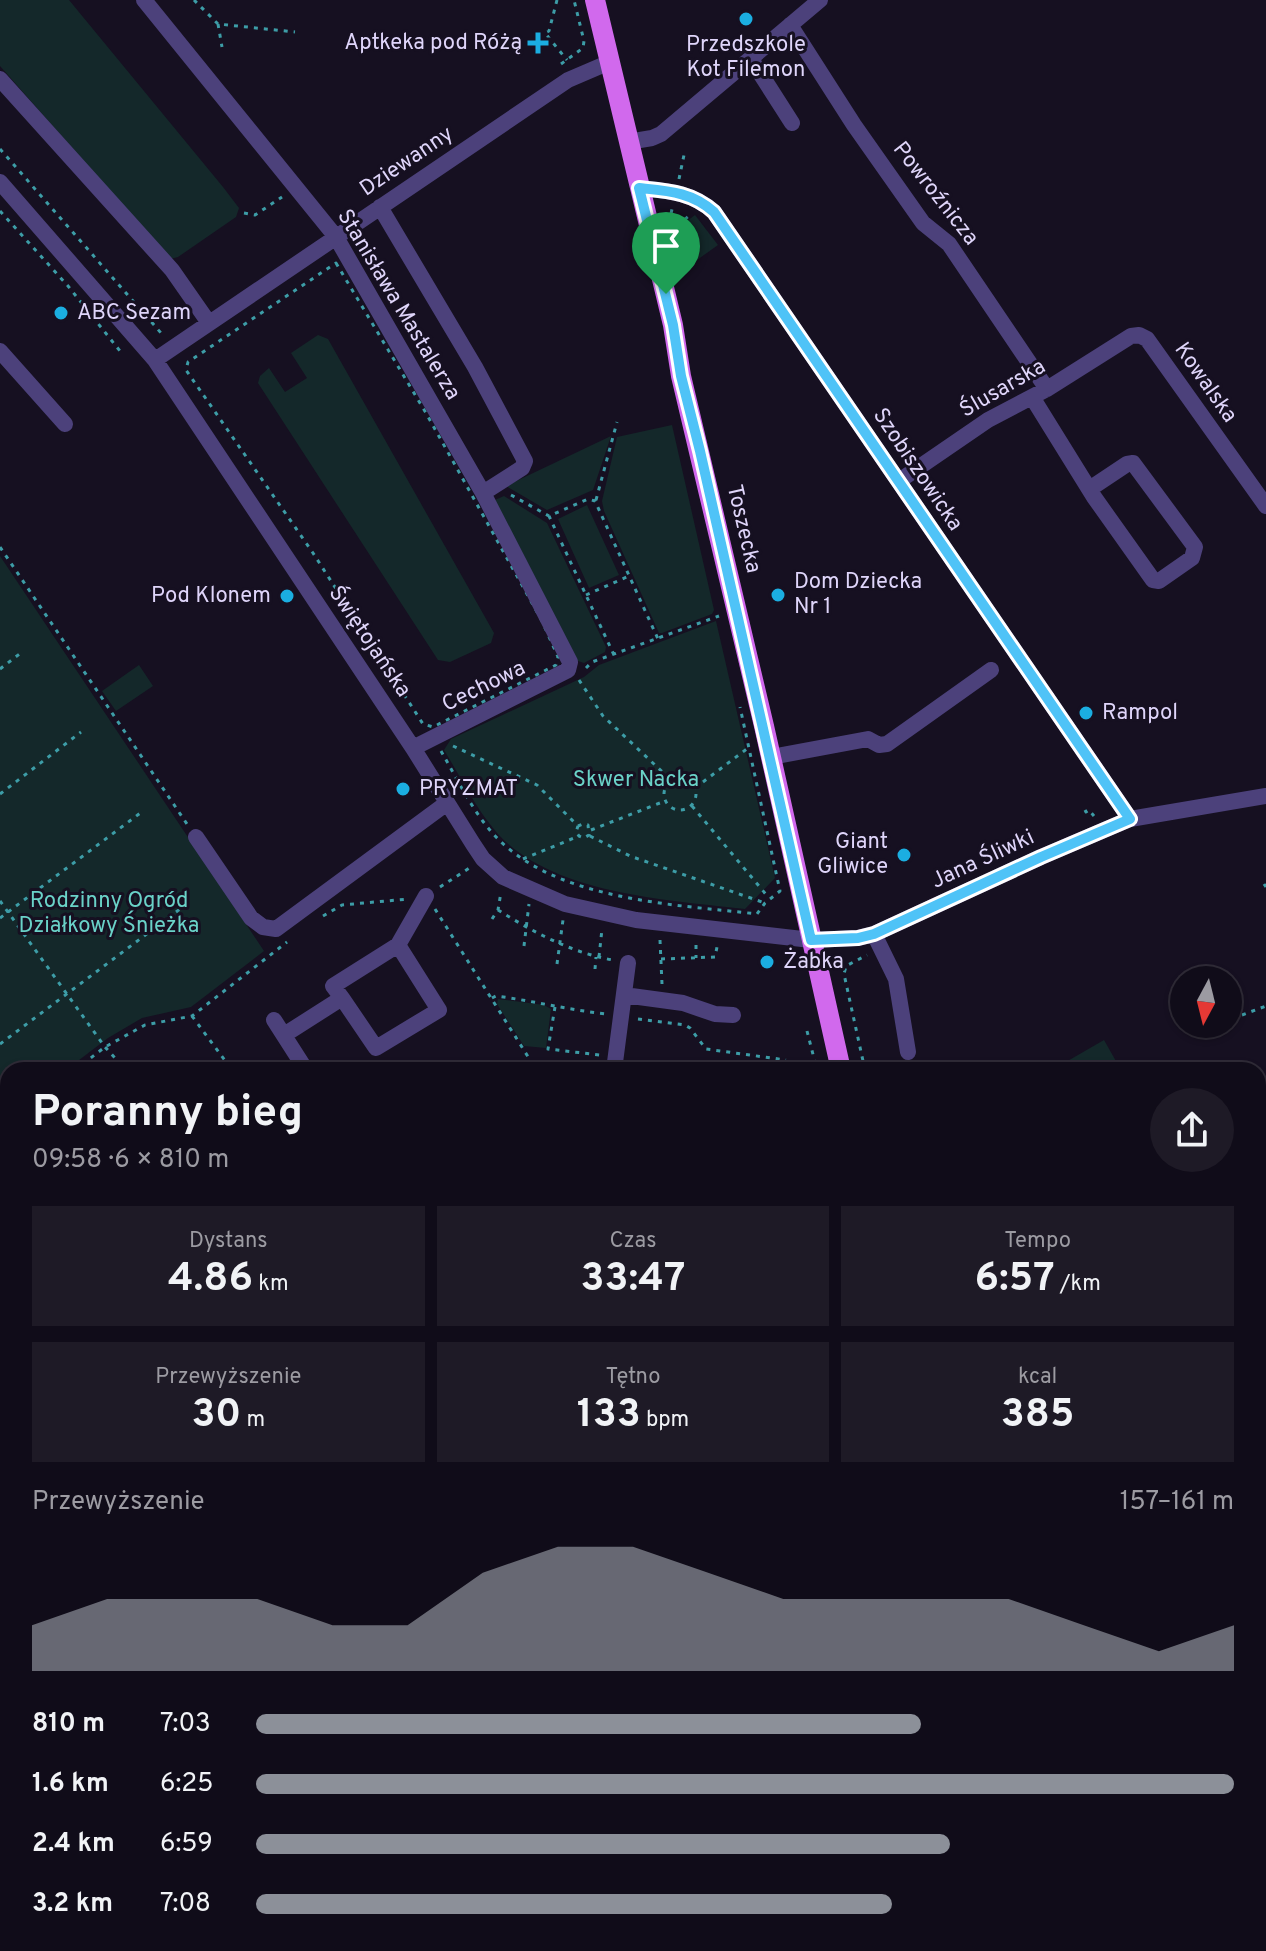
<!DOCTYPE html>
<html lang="pl">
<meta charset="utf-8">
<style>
body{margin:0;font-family:Overpass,sans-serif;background:#1e1a26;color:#f1f3f6;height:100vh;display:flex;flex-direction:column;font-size:30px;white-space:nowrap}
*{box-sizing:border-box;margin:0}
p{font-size:26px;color:#9c9ba2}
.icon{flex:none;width:44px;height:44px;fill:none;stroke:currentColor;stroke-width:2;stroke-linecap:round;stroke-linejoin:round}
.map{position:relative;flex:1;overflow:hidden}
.sheet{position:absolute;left:0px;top:1062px;width:1266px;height:890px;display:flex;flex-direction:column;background:#100c19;border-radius:24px 24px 0 0;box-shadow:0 2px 6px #0004,0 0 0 2px #302c38}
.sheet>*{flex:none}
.needle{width:52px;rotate:187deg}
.controls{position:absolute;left:1170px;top:966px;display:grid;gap:16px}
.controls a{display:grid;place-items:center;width:72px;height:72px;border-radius:50%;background:#100c19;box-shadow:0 2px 6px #0004,0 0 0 2px #302c38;font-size:40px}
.pin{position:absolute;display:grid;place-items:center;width:68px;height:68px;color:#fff;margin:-82px -34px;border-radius:50% 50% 50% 0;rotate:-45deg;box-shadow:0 0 8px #0007}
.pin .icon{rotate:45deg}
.round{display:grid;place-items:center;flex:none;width:84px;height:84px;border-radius:42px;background:#1e1a26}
.summary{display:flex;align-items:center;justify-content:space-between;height:136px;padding:0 32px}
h1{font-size:44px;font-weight:700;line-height:60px}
.stats{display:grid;grid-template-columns:repeat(3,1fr);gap:12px;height:136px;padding:8px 32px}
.stats div{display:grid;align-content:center;border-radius:0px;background:#1e1a26;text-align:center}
.stats b{font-size:40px;font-weight:700}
.stats small{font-size:22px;font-weight:400}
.stats p{font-size:22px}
.chart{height:224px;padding:16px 32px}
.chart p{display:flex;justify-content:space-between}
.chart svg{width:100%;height:144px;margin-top:8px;fill:#8c9099;opacity:.7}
ul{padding:0 32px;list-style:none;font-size:26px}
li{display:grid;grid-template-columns:128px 96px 1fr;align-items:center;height:60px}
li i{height:20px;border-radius:10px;background:#8c9099}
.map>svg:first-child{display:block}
</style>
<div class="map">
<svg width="1266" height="1951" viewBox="0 0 1266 1951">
<rect width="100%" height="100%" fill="#161021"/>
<path fill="#14282a" d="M0 0H69L223 187 239 208 236 217 178 257 170 259 0 66Z
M695 215 718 245 690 265 683 224Z
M318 335 328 339 494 633 491 643 450 662 438 660 258 383 260 376 269 368 285 392 307 378 291 353Z
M672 425 714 610 712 614 662 633H659L604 511 602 501 617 437Z
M611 436 593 490 547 510 506 486Z
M504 496 547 523 606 647 605 652 584 663 578 661 495 500Z
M587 505 619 575 589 588 558 519Z
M0 556 264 951 191 1007 142 1018 108 1038 66 1070H8V1114L0 1120Z
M716 621 775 878 745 909C668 900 545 894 493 828 474 805 460 776 444 750L451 739 584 677 599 665Z
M139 665 153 686 116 711 102 691Z
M498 999 544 1005 551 1009 546 1048 524 1046 497 1004Z
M1104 1040 1121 1070H1052Z
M0 1219 8 1231V1312L0 1314Z"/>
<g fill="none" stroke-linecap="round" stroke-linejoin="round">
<path stroke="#3d9da7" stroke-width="3" stroke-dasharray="4 6" stroke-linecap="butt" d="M194 0 218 24 295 32
M557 0 549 31 545 33 567 60
M218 24 222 47
M561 64 583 48 584 41 574 0
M0 149 161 333H165
M679 179 684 155
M0 211 68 286 120 351
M244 213 255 215 282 197
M669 223 672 209
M677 226 690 215
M336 263 426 413 542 621 558 657 556 665 433 727 423 724 313 553 186 370 188 362Z
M511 495 549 516
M596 500 617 422
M0 547 187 824
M586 595 629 576
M614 655 549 516 588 499 595 501 658 639
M586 668 592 662 719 616
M0 669 22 652
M579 680 603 716 672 781
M453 746 537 785 578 826 576 832 579 836 584 838 589 835 588 825 583 824 578 826
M441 751C456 777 470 806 489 829 548 901 673 904 757 914L765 903 780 891 740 707
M664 794a16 16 0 1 1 32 0a16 16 0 1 1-32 0Z
M695 788 748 748
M0 794 81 732
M692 806 769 898
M1085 810 1086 812 1089 810 1094 816
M591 830 665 801
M590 836 630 856 765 903
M523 859 579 836
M1264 884 1266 887
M440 887 471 867
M0 901 105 1047 126 1070
M435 909 532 1063V1070
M498 910C533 932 572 953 613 960
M323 916 342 905 408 899
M0 918 143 811
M492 919 498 910 501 892
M660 940 662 984
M696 945V958
M524 946 529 904
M599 957 602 929
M661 959 715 957 717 947
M557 964 563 920
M595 969 596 957
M492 998 496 996C534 1001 569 1010 607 1014
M555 1007 548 1049 600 1055
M1242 1015 1266 1006
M192 1016 232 1070
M638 1019 685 1025 690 1028 706 1049 786 1060
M807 1031 817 1070
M0 1044 188 903
M75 1070 105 1047 145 1025 192 1016 287 942
M141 1070H152
M865 1070 844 974 846 966 867 955
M0 1126 8 1120
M8 1176V1181
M0 1299 8 1311
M0 1349 8 1346
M0 1420 8 1423
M294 1944 296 1951
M0 1949 50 1944
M252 1951 251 1945 253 1944"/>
<path stroke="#4c417b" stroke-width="16" d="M144 0 336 237 483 493 570 662 568 670 413 748
M790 25 854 125 923 223 949 244 1047 389
M751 59 792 123
M0 79 172 270 209 323
M628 142 652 138 661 134 820 0
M0 182 155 360 413 748 473 844 483 859 503 877 565 904 636 920 811 940 858 938 874 934 1041 857 1130 819 1266 796
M639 188C668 191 692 192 714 212L1130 819
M380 207 475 367 525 461 522 468 483 493
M0 351 65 424
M155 360 568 80 610 62
M1032 397 1094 497 1153 580 1159 581 1192 558 1195 547 1133 463 1127 464 1091 488
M899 481 988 420 1047 389 1131 336 1139 335 1147 339 1266 506
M771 757 868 739 879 745 887 744 991 670
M196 837 251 918 263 927 276 929 447 803
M874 934 896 979 908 1052
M398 945 426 896
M624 995 683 1003 715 1014 733 1015
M274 1020 306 1070
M284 1035 342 998 376 1048 439 1010 398 945 333 986 342 998
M614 1070 628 963
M1258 1229 1266 1227
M0 1329 8 1327
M0 1538 8 1537
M0 1724 8 1721
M0 1876 8 1874
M168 1944 169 1951
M271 1944 273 1951
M332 1944H346
M468 1944 469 1951
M776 1944 778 1951"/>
<path stroke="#d169ed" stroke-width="20" d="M595 0 673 325 681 376 764 726 841 1070
M1043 1944 1044 1951"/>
</g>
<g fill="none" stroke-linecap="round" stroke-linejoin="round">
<defs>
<path id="route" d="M639 188C668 191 692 192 714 212L1130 819 1041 857 874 934 858 938 811 940 700 451 681 376 673 325Z"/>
</defs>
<use href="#route" stroke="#fff" stroke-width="16"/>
<use href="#route" stroke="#4fc3f7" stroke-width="10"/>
</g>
<g fill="#1baee1" stroke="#161021" stroke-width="3">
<circle cx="746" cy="19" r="8"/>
<path d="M534 31h8v8h8v8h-8v8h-8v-8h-8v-8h8z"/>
<circle cx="61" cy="313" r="8"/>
<circle cx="778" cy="595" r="8"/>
<circle cx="287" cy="596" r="8"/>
<circle cx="1086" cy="713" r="8"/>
<circle cx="403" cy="789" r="8"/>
<circle cx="904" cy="855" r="8"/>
<circle cx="767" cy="962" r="8"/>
</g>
<g text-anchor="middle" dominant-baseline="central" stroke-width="6" stroke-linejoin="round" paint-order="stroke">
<g font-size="22" fill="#dfd5fa" stroke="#161021" text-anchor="start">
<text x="522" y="43" text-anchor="end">Aptkeka pod Różą</text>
<text x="746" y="45" text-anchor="middle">Przedszkole<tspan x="746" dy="25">Kot Filemon</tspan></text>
<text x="77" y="313">ABC Sezam</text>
<text x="794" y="582">Dom Dziecka<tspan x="794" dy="25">Nr 1</tspan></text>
<text x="271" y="596" text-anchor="end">Pod Klonem</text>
<text x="1102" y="713">Rampol</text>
<text x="419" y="789">PRYZMAT</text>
<text x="888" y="842" text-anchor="end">Giant<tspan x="888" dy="25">Gliwice</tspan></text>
<text x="783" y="962">Żabka</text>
</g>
<g font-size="22" fill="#dfd5fa" stroke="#161021">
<text transform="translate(407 162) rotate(-34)">Dziewanny</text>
<text transform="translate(935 194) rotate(52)">Powroźnicza</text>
<text transform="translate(398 305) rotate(59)">Stanisława Mastalerza</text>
<text transform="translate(1205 383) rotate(55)">Kowalska</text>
<text transform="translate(1003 389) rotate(-30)">Ślusarska</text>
<text transform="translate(917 470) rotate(56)">Szobiszowicka</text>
<text transform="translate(743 529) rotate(77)">Toszecka</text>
<text transform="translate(369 642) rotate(56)">Świętojańska</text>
<text transform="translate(484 687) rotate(-26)">Cechowa</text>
<text transform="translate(983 860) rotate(-25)">Jana Śliwki</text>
</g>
<g font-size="22" fill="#6ad2c8" stroke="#161021">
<text x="636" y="780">Skwer Nacka</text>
<text x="109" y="901">Rodzinny Ogród<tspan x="109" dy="25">Działkowy Śnieżka</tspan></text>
</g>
</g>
</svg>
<div class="controls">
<a><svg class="needle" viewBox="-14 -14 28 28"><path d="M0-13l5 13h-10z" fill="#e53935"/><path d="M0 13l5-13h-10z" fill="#9c9ba2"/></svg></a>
</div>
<div class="pin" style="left:666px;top:294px;background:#1e9e55"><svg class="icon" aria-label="arrive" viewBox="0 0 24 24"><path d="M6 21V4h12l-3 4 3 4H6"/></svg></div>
<section class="sheet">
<div class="summary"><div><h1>Poranny bieg</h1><p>09:58 · 6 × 810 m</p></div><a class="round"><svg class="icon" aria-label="share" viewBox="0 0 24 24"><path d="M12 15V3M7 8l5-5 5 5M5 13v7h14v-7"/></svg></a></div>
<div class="stats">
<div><p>Dystans</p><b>4.86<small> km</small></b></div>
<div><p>Czas</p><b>33:47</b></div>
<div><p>Tempo</p><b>6:57<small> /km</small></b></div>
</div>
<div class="stats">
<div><p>Przewyższenie</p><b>30<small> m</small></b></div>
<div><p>Tętno</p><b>133<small> bpm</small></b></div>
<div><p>kcal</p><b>385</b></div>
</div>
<div class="chart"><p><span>Przewyższenie</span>157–161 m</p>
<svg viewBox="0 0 160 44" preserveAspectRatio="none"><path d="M0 44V30L10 22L20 22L30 22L40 30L50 30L60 14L70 6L80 6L90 14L100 22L110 22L120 22L130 22L140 30L150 38L160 30V44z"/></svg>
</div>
<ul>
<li><b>810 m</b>7:03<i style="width:68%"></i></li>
<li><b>1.6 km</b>6:25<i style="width:100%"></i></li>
<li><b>2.4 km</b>6:59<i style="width:71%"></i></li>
<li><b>3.2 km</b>7:08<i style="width:65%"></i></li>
</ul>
</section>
</div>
